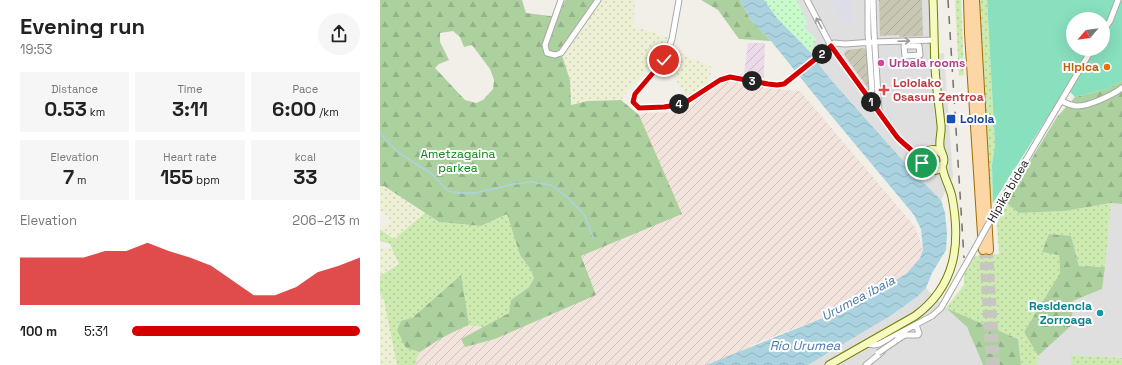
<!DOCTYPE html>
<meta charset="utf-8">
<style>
body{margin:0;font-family:"Space Grotesk",sans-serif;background:#f6f6f6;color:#222;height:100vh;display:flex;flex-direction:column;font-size:15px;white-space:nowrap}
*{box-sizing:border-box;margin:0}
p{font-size:13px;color:#767676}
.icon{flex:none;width:22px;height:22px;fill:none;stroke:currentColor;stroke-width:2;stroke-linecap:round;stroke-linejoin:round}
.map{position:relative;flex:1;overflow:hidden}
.panel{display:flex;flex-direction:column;background:#fff;width:380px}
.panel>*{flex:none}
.needle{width:26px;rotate:242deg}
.buttons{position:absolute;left:686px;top:12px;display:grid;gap:8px}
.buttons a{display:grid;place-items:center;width:44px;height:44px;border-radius:50%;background:#fff;box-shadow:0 4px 16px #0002;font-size:20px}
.pin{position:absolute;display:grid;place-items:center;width:34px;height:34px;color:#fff;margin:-17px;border:2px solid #fff;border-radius:50%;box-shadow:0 1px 4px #0007}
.km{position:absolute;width:20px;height:20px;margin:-10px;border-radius:50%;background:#222;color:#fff;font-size:11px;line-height:20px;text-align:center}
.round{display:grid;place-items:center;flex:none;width:42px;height:42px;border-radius:21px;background:#f6f6f6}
.summary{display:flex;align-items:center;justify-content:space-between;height:68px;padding:0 20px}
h1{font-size:22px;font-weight:700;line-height:30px}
.stats{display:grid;grid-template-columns:repeat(3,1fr);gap:6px;height:68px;padding:4px 20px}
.stats div{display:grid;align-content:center;border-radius:0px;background:#f6f6f6;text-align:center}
.stats b{font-size:20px;font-weight:700}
.stats small{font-size:11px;font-weight:400}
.stats p{font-size:11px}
.chart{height:112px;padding:8px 20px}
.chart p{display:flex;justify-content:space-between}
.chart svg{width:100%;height:72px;margin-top:4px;fill:#d40000;opacity:.7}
ul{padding:0 20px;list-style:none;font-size:13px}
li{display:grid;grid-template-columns:64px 48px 1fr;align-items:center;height:30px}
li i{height:10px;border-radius:5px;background:#d40000}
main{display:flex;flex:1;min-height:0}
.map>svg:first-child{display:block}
</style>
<main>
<section class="panel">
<div class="summary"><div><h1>Evening run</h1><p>19:53</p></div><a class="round"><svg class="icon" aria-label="share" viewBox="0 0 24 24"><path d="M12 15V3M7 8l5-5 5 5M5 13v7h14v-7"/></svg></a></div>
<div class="stats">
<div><p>Distance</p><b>0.53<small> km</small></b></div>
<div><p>Time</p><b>3:11</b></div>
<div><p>Pace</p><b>6:00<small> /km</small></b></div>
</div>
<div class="stats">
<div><p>Elevation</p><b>7<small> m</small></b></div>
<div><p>Heart rate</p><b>155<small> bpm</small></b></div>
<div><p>kcal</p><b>33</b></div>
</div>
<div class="chart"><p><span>Elevation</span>206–213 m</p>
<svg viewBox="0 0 160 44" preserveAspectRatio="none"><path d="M0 44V15L10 15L20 15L30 15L40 11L50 11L60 6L70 11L80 15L90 20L100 29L110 38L120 38L130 33L140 24L150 20L160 15V44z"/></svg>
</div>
<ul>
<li><b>100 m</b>5:31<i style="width:100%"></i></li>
</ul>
</section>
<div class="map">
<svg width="742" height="365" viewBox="0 0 742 365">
<defs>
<pattern id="industrial-furrows" width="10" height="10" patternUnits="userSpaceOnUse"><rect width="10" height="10" fill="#ebdbe8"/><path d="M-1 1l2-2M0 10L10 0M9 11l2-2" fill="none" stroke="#c9bcc7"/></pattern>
<pattern id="military-furrows" width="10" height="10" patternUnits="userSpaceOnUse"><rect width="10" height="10" fill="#f3e3dd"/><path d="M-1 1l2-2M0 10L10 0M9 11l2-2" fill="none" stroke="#d0c2bd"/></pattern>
<pattern id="construction-furrows" width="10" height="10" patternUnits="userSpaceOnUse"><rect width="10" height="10" fill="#c7c7b4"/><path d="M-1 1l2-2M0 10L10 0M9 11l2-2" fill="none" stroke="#abab9a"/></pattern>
<pattern id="farmland-dots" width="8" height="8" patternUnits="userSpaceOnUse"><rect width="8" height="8" fill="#eef0d5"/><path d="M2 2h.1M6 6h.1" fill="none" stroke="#ccceb7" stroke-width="1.8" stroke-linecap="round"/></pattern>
<pattern id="grass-dots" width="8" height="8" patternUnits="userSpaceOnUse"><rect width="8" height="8" fill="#cdebb0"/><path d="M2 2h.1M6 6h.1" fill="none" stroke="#b0c997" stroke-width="1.8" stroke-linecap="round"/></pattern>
<pattern id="forest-firs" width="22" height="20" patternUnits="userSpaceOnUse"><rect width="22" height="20" fill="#add19e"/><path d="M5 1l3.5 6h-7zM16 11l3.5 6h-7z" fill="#95b388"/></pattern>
<pattern id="park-dots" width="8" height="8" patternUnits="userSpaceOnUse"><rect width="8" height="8" fill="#c8facc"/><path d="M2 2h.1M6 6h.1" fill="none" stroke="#acd6af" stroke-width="1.8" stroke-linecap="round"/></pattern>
<pattern id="water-waves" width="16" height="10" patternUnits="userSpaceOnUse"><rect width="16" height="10" fill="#aad3df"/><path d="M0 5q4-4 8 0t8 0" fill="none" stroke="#92b5bf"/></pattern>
</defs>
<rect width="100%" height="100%" fill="#f2efe9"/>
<path fill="#e0dfdf" d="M384 0H550L552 54 564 53 573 177 561 200 535 174 452 81 437 62 431 53Z
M731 203 742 204V358L691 355V365H657L658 356 692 325 693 301 722 289Z
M546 288 566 308 587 327 603 365H428L510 316 537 297Z"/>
<path fill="url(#industrial-furrows)" d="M368 43H385L384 77 373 76 372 80 355 78V74H364Z"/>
<path fill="url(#military-furrows)" d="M344 79 405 90 420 91 535 227 543 250 540 258 532 268 527 273 497 292 470 307 369 346 376 365H20L220 138 263 113 302 112Z"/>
<path fill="url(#construction-furrows)" d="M499 0H542L543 36 520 37 519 35 500 36Z
M484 48 487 51 489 88H488L465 56 464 53 467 50Z"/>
<path fill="url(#farmland-dots)" d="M220 0H255L253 26 290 38 292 50 332 67 328 84 306 96 286 64 278 58 250 88 241 100 208 101 191 105 190 80 182 55 220 3Z
M0 186H4L45 213 14 239 1 230 11 221 4 213 0 210Z
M0 248 12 249 19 264 0 276Z
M0 293 4 300 17 365H0Z"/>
<path fill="url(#grass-dots)" d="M575 0H581L584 75 579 76Z
M598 0H607L615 144 612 165 613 203 611 207Z
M625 202 639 213 685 211 731 203 725 267 699 266 691 237 669 234 679 255 680 273 644 332 658 356 657 365H641L638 339 566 308 584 285V274L595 256 619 254 617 224Z
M45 213 59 222 101 226 127 214 140 255 151 270 154 278 149 287 131 300 129 313 103 327 89 325 80 276 32 318 21 322 26 348 40 352 36 360V365H17L4 300 0 293V276L19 264 12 249 10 244 0 241V230H1L14 239Z
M691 355 742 358V365H691Z"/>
<path fill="url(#forest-firs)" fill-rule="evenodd" d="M0 0H142L146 13 178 17 185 0H215L180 49 190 80 191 105 208 101 241 100 259 115 302 214 201 256 216 295 115 339 85 347 81 339 129 313 131 300 149 287 154 278 151 270 140 255 127 214 101 226 59 222 4 186H0ZM73 31 80 37 84 47 92 45 110 69 114 80 113 89 103 100 96 103 85 100 55 68 59 64 69 60 60 42V33Z
M321 0H360L370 19 391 41 359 39 338 10Z
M742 81V204L731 203 685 211 639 213 625 202 677 117 695 97 728 89Z
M669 234 691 236 699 266 725 267 722 289 693 301 692 325 658 356 644 332 680 273 679 255 662 252Z
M81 275 89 325C71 332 56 341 40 352L26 348 17 330 21 321 32 318Z
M566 308 638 339 641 365H603L587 327Z"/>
<path fill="url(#park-dots)" d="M384 0H417L428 24 424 27 436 39 431 53 397 18Z"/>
<path fill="#88e0be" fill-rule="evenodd" d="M607 0H742V81L728 89 695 97 686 88 613 203 612 165 615 144ZM693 19H723V49H693Z"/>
<path fill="#dddde8" d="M451 0H471L473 24 464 25Z"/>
<path fill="url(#water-waves)" d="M360 0H384L397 18 431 53 437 62 452 81 535 174 561 200 565 213 567 234 566 250 552 273 546 288 537 297 510 316 428 365H326L470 307 497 292 527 273 540 258 543 250 541 229 534 215 445 108 391 41 370 19Z"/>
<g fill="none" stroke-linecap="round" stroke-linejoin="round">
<path stroke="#aad3df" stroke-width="1.5" d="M0 132 5 139 19 153 52 174 68 191 81 193H95L134 184 152 182 171 185 187 197 204 214 213 237"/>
<path stroke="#c8c6c1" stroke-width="8" stroke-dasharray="8 4" stroke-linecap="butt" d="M603 250 610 365
M609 250 616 365"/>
<defs>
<path id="minor" d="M181 0 165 45 167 53 175 55 181 53 218 0
M299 0 292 39 284 60 255 94 253 101 259 108 284 107 303 104 340 80 350 77 388 84 397 85 404 84 449 49 454 43 465 44 494 42 554 40
M427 0 451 46 459 57 517 137C526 147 535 150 542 163
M493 0 494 32 499 111
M723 31 730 21 738 0
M524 46H539L540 55 525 56Z
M487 96 492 90 488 33V0
M681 101C685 103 690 105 696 106 707 107 733 95 742 88
M615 212 712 49
M517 340 525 335H538L539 333 536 325
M486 344 494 345 499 344 552 316 561 308 594 250
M486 365 502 352"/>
<path id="secondary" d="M553 0C554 22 554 45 555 67 556 86 559 105 561 125 562 132 559 139 560 146 560 151 564 155 564 160 564 164 561 168 557 170 554 171 551 171 548 170 533 163 548 140 562 154
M449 365 535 316C576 286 581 244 572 197 570 186 563 177 562 165"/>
<path id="primary" d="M588 0 589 33 603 250
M595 0 609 250"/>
</defs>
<use href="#minor" stroke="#a9a9a9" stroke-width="7"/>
<use href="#secondary" stroke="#707d05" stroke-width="9"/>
<use href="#primary" stroke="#a06b00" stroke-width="10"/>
<use href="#minor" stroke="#fff" stroke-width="5"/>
<use href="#secondary" stroke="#f7fabf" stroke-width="7"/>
<use href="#primary" stroke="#fcd6a4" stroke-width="8"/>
<path stroke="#707070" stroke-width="1.5" stroke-dasharray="8 8" stroke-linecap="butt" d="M568 0 584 258"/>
<defs>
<path id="minor-bridge" d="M594 250 615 212
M498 353 517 340"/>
</defs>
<use href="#minor-bridge" stroke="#a9a9a9" stroke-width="7" stroke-linecap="butt"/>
<use href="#minor-bridge" stroke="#fff" stroke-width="5"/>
</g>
<defs><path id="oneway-shaft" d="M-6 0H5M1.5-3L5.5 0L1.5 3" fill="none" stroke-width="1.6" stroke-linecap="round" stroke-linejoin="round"/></defs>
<g stroke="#9c9c9c">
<use href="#oneway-shaft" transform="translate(439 23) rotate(-118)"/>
<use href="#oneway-shaft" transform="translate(524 41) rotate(-2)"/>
</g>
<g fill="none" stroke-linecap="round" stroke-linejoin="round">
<defs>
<path id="route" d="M284 60 255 94 253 102 259 108 284 107 303 104 340 80 350 77 388 84 397 85 404 84 448 49 451 46 517 137C526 147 535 150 542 163"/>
</defs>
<use href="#route" stroke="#fff" stroke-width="8"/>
<use href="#route" stroke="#d40000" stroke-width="5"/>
</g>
<circle fill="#d1479c" stroke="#fff" stroke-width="1.5" cx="501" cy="63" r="4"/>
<circle fill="#e8710a" stroke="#fff" stroke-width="1.5" cx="727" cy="67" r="4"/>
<path fill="#e0444e" stroke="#fff" stroke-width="1.5" d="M502 84h4v4h4v4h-4v4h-4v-4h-4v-4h4z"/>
<rect fill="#1a4fb4" stroke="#fff" stroke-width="1.5" x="566" y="114" width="10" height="10" rx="2"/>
<circle fill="#0f9aa8" stroke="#fff" stroke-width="1.5" cx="720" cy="313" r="4"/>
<g text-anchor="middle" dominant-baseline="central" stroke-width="4" stroke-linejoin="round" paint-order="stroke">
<g font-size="12" font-weight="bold" fill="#b23c85" stroke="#fff" text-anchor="start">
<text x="509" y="63">Urbaia rooms</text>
</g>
<g font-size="12" font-weight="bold" fill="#c56008" stroke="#fff" text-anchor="end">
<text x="719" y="67">Hipica</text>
</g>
<g font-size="12" font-weight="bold" fill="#be3a42" stroke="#fff" text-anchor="start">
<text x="513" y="83">Loiolako<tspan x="513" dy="14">Osasun Zentroa</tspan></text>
</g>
<g font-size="12" font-weight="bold" fill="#164399" stroke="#fff" text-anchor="start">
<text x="580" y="119">Loiola</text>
</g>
<g font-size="12" fill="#0c8416" stroke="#fff">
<text x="78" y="154">Ametzagaina<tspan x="78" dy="14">parkea</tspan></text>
</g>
<g font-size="12" fill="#222" stroke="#fff">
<text transform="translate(628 191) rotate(-60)">Hipika bidea</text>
</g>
<g font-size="12" font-weight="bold" fill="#0d838f" stroke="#fff" text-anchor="end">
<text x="712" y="306">Residencia<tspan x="712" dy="14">Zorroaga</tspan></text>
</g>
<g font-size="13" font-style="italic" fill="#4a7aab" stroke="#fff">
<text transform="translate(478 298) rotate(-28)">Urumea ibaia</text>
<text x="425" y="345">Río Urumea</text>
</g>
</g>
</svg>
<div class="buttons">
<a><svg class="needle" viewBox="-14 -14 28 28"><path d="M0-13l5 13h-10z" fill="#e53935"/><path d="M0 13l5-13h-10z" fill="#767676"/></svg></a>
</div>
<div class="pin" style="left:542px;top:163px;background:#1e9e55"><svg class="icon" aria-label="arrive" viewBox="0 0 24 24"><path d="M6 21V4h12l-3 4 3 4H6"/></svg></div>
<div class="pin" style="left:284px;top:60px;background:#d93025"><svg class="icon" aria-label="check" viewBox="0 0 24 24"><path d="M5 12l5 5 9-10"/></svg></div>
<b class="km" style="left:491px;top:102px">1</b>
<b class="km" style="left:442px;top:54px">2</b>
<b class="km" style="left:372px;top:81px">3</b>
<b class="km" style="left:299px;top:104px">4</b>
</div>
</main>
